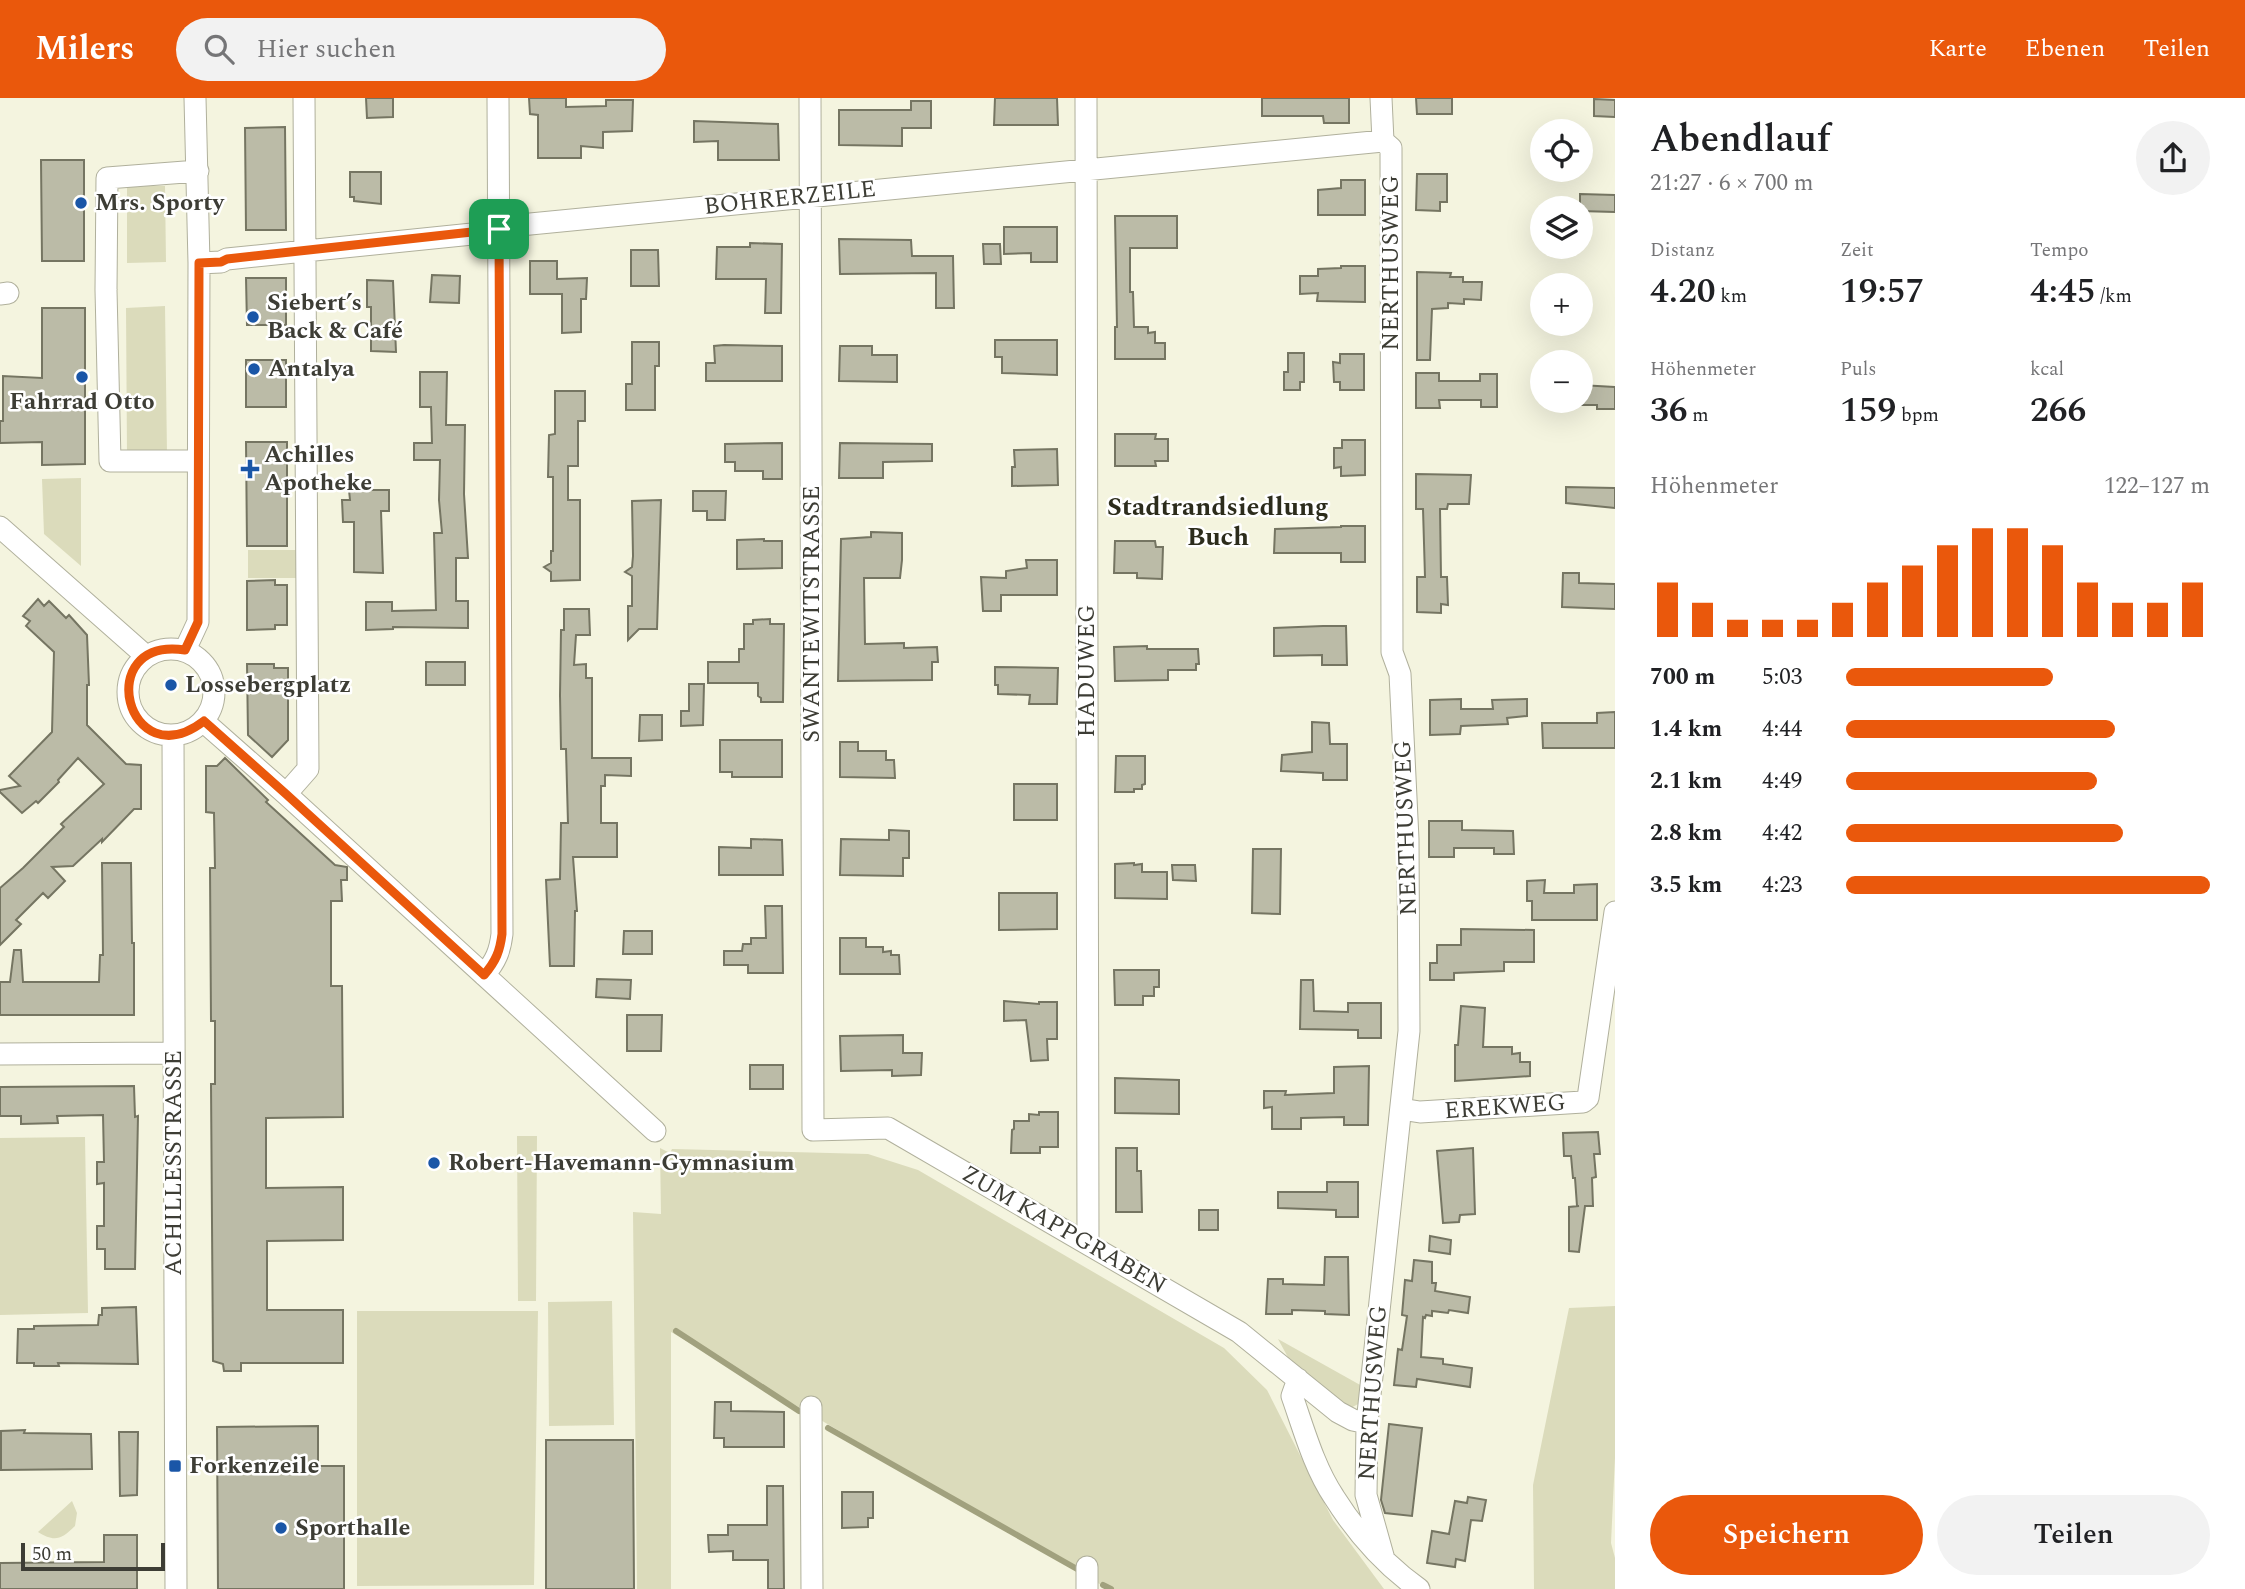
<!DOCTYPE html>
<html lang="de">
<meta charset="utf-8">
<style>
body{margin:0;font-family:Spectral,serif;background:#f2f2f2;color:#202124;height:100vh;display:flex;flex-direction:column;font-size:26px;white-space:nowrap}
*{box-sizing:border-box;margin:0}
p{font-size:23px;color:#757577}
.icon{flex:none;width:38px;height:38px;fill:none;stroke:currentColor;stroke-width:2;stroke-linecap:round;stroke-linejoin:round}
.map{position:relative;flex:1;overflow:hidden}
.drawer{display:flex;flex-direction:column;background:#fff;width:630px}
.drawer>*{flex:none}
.buttons{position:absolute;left:1530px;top:21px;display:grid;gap:14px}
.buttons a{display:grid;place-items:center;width:63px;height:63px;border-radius:50%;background:#fff;box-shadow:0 7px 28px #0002;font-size:35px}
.scale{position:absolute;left:21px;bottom:18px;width:144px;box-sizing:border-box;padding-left:7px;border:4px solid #3d3d35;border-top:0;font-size:19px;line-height:24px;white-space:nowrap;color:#3d3d35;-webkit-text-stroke:5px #fff;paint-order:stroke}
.pin{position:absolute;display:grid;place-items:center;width:60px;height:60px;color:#fff;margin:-30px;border-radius:14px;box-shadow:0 4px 10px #0006}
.round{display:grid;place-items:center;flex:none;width:74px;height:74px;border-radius:37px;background:#f2f2f2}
.head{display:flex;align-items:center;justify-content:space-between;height:119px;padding:0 35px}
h1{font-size:38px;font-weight:600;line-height:52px}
.figures{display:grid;grid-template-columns:repeat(3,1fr);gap:10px;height:119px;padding:7px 35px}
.figures div{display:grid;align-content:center}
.figures b{font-size:35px;font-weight:600}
.figures small{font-size:19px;font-weight:400}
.figures p{font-size:19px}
.chart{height:196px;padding:14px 35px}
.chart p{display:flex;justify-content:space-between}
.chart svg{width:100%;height:126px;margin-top:7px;stroke:#ea580c;stroke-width:6}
.primary-button{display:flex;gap:14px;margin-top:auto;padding:14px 35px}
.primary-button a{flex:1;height:80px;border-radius:42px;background:#ea580c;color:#fff;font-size:28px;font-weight:600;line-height:80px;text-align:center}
.primary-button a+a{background:#f2f2f2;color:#202124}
ul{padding:0 35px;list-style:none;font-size:23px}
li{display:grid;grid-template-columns:112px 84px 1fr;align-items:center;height:52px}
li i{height:18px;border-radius:9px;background:#ea580c}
header{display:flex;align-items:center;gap:42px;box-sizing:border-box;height:98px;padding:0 35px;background:#ea580c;color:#fff}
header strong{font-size:33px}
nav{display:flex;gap:38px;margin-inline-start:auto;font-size:24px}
.search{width:490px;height:63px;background:#f2f2f2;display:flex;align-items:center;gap:18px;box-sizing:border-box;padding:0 24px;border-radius:38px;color:#757577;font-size:26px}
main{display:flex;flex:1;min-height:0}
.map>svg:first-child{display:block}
</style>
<header>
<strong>Milers</strong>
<div class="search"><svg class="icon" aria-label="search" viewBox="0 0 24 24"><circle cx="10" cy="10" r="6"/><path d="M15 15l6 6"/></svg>Hier suchen</div>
<nav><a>Karte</a><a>Ebenen</a><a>Teilen</a></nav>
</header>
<main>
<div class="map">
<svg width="1615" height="1491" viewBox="0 0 1615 1491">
<rect width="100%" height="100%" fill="#f4f4df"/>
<path fill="#dbdbbb" d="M127 88H165L166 164 127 165Z
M165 208 167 356 127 357 126 210Z
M81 380V468L44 436 42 381Z
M248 452H297V480H248Z
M517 1038H537L536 1203H518Z
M85 1039 88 1215 0 1217V1040Z
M660 1050 670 1055 672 1051 868 1056 918 1072 1224 1250 1267 1292 1333 1422 1384 1491H1108L671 1234V1491H637L633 1114 661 1116Z
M612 1203 614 1327 549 1328 548 1204Z
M1615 1208V1360L1611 1445 1615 1460V1491H1534L1533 1387 1569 1210Z
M357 1213H538L534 1487 357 1488Z
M1278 1241 1362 1288 1360 1305 1347 1312 1296 1274Z
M72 1403 77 1415 75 1428C61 1442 54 1444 38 1434Z"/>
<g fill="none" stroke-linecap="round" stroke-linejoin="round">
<path stroke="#a1a17e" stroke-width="6" d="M676 1233 799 1313
M828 1330 1077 1471
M1103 1487 1111 1491"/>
</g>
<path fill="#bbbba7" stroke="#757562" stroke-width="2" d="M366 0H393V19L367 20Z
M529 0H566V9L606 8V2H633L632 33 603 34V50L581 48V60H538V17L530 16Z
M995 0H1057L1058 27H994Z
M1262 0H1349V25H1324L1323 18H1262Z
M1416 0H1452V16H1417Z
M1594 1 1615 2V19L1594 18Z
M911 3H931V30H902V48L839 47V12H911Z
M694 23 778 26 779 62H718V43L694 44Z
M285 29 286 132H246L245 30Z
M41 62H84V163H42Z
M350 74H381V106L354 103V99H350Z
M1417 76H1447V104H1440V113L1416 112Z
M1341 82H1365V117H1318V92L1341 90Z
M1580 96 1615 97V114L1580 113Z
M1115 118H1177V150H1130V194H1133L1134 229H1148V235L1155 234V245H1165V261H1115V229H1117Z
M1004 129H1057V164H1031V155L1004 156Z
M839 141 911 142 912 158H953L954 210H936V175L840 176Z
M750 145 782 146 781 215H765L766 181H716L717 149H750Z
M983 146H1000L1001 166H984Z
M631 152H658L659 188H631Z
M530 163H557V181L587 180 586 201H581V234L562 235V196H530Z
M1341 168H1365V204L1317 203 1318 195 1300 196V178H1318V171L1341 170Z
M1417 174 1451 175 1450 179H1463V184H1482L1481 202 1464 201V206L1448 205V210L1432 211 1430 262H1417Z
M432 177 460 178 459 205 430 204Z
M246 180H286V227H247Z
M367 182 393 183 396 254 371 253V209H367Z
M42 210H85V366L42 367V344L0 345V323H3V278L42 280Z
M995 242H1057V277L1002 275V259H995Z
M632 244H659V268H655V312H626V286H632Z
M724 247 782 248V283H706V265H715L714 248Z
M840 248H872V257H897V284L839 283Z
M1288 255H1304V284H1300V292H1284V274H1288Z
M1340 256H1364V292H1340V284H1334L1333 264 1340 265Z
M246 262H286V309H246Z
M420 274H447L446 327H465L464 396 468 460H456V503H468V530L393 529V531L366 532V504H392V513L436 512 434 435H442L439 402 440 362H414V345H432L431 309H420Z
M1416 275H1439V283H1480V276H1497V309H1481V302H1439L1440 310H1416Z
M1580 287 1615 289V311H1597V307H1580Z
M555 293H585V323H578V368H568V402H580V482L551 483V474L544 469 551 465V453H553V379H548L549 337 555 336Z
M1115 336H1156L1155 341H1168V363H1155L1156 368H1115Z
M1342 342H1365V377L1341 378V369L1334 370V350H1342Z
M246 344H287V448H247Z
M782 345V381H763V373H735V364H725V346Z
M840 345 932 346V363L883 364V380H839Z
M1057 351 1058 387 1012 388V369H1015L1014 352Z
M1416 376 1471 377 1469 406H1448L1447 411H1440L1441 479H1447L1448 507 1441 506V515L1417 514V479H1425L1423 411H1416Z
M1566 389 1615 390V410L1566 405Z
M349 392H389V413H381L383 475 354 474V424H343L342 402H350Z
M693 393H726L725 422H707V413H693Z
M661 402 657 531H639L628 542V508H632V478L625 474 632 469 633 458 632 403Z
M1341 428H1365V464H1341V455H1274L1275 431 1341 429Z
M871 434 902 435V462L900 480H864L865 546 904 545V550L937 549 938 564H932V582L838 583 841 441 871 439Z
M764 441V443H782V470L737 471V442Z
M1115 443H1155L1156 449H1163L1162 481 1137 480V475H1114Z
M1026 462H1057V497H1001V513H983L981 479 1006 480V473L1027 470Z
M1563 475H1579V485L1615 486V511L1562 509Z
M275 482V487H287V527H275V531L247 532V483Z
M38 501 44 508 49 503 66 520 69 517 87 537 89 587H87V627L126 666 141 667V711H134L102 744V741L73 768 52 769 65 783 48 800 43 795 16 822 21 826 0 847V790L23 770 64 729 61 726 104 686 78 660 58 682 59 684 38 705 36 703 22 715 0 694V692L20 688 9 678 52 634 54 554 26 528 30 523 23 518Z
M564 511H589L590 537H576L574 567 586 566V580H592V660H631V678L605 677V688H601V725H617V759H573L577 813H575L574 868H550L546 782 560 781 561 725H568L566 651H561L560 597 561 532H564Z
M770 521V526H784L783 604H761V600L758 598V585H708V564H739V551H744V526H753V522Z
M1323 528H1346L1347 567H1322V557L1274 558V530Z
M1147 548V551H1198L1199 566H1196V572H1168V582L1115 583 1114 549Z
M426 564H465V587H426Z
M247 566H274V570H288V642L272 659 248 637Z
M995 569 1058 570 1057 606H1029L1030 597 998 596V587H995Z
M689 586H704L703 627 681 628V613H689Z
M1461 601V611H1493L1492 602 1527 601V618L1507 620 1508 626 1461 628 1460 636 1430 637V602Z
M1615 614V650H1543L1542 625H1597V615Z
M640 617H662V642L639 643Z
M1312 624 1329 625 1330 646H1347V682H1323V675L1281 673 1282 657 1312 654Z
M720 642H782V679H732V674H720Z
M840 644H858V653H886V662H894L895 680 840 679Z
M1116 658H1145V686L1142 687V691H1134V694H1115Z
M225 660 268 702 266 704 335 767 347 769V782H341L342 803H331V888H342L343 1019 266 1020V1090L343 1089V1142L267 1143V1212H343V1265H241V1273H224L223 1266 213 1263 211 986H215V923H211L210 770H215L214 715 206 714V668H217Z
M1014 686H1057V722H1014Z
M1429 723H1462V732L1513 733 1514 756H1494V750H1454V759H1429Z
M889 732 909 733V760H903V778L840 777 841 741 889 742Z
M751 741 782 742 783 777H719V749L751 750Z
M1253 751H1281L1280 816 1252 815Z
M102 765H131L132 845H134V917H0V884H10L14 852H21L23 884H99L100 857H103Z
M1134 765V767L1142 766V774H1167V801L1115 800V766Z
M1172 767H1195L1196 783 1173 782Z
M1545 782 1544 795H1574V787L1597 786V822H1532V803H1527V783Z
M999 795H1057V831L999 832Z
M765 808H782L783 875H748V867H724V853H742L743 846H751V840H766Z
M1461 831 1534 832V864H1504V873L1454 875V882H1430V865H1437V847H1461Z
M624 833H652V856H623Z
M840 840H866V849H883V854L891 853V857H899L900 876H840Z
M1114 872H1159V889H1154V898H1143V907H1115Z
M597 881 631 882 630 901 596 899Z
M1301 882H1313L1314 913 1348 914V905H1381V940H1358V932L1300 931Z
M1004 903 1039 906V904H1057V941H1047L1048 962 1031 963 1026 922 1004 923Z
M1461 908 1485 910 1483 949H1512V956L1520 955V964H1530V978L1455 983V947H1458Z
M627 917H662L661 953H627Z
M903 937V955H922L921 977 892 978V972L841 973 840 938Z
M750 967H783V991H750Z
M1369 968 1368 1027H1344V1019L1301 1020V1031H1272V1009L1264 1010V993H1286L1285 997 1334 995V969Z
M1115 980 1179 982V1016L1115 1015Z
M134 988 135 1019 138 1018 135 1171H105V1151H97V1128H104V1085L97 1086V1064H104L103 1017 57 1018 58 1025 21 1026V1018H0V989Z
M1039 1014H1058V1049H1040V1055H1011L1012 1032 1014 1031V1023H1029V1016L1039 1017Z
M1598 1034 1600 1056H1594L1596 1079 1592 1080 1593 1108H1585L1579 1154 1569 1153V1109L1579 1108H1577L1575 1080H1573L1571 1058H1564L1563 1035Z
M1116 1050H1137V1073H1141L1142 1114H1116Z
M1473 1050 1475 1116 1460 1117 1459 1124 1443 1125 1437 1053Z
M1327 1084H1358V1119H1336V1112L1278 1110V1094H1327Z
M1199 1112H1218V1132H1199Z
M1430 1138 1451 1142 1450 1156 1429 1153Z
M1325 1159H1348L1349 1217 1325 1216V1213L1292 1212V1216H1266L1268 1181H1283V1186L1324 1187Z
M1414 1162 1432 1164V1185H1436L1435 1193 1470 1199 1468 1215 1449 1212 1448 1215 1432 1213V1218L1426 1217 1425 1220 1423 1219 1421 1259 1443 1261V1266L1472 1270 1470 1289 1417 1281 1416 1289 1394 1287 1398 1251 1402 1252 1407 1218 1402 1217 1405 1182 1412 1183Z
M136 1209 138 1266 58 1265 59 1268H34V1265H17L18 1231H34V1228L98 1227 99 1217H102V1210Z
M715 1304H731V1313L784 1314V1349H724V1340H714Z
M1389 1326 1422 1330 1412 1418 1385 1415 1381 1402Z
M318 1328V1368H344V1491H218L217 1329Z
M25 1332 24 1335 91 1336 92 1371 1 1372V1333Z
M119 1334H138L137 1397 120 1398Z
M546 1342H633L634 1491H546Z
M767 1388H783L784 1491H768V1462H733V1453L709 1454 708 1437H728V1427H767Z
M842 1394H873V1420H868V1429L842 1430Z
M1468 1399 1486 1402 1482 1423 1471 1422 1465 1463 1456 1461 1455 1469 1427 1465 1432 1433 1449 1436 1455 1403 1467 1405Z
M104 1437H137V1491H0V1465L104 1464Z"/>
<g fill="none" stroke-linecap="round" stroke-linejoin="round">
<defs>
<path id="minor" d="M810 0 813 1032 888 1030 1239 1234 1338 1314 1353 1322 1367 1325
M1086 0 1088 1146
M1381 0 1383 43 1391 50 1392 554 1400 576 1408 741 1409 933 1367 1325 1366 1397 1384 1461
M199 165 221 164 227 161 482 135 520 127 1383 43
M0 196 8 195
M198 363H110L106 192 107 80 198 73
M0 429 146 558
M128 594a43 43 0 1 1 86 0a43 43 0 1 1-86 0Z
M185 552 198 524 199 165 195 0
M203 623 286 696 655 1033
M173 638 176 1491
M286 696 308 671 304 0
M484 877C496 863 500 853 502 836L498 0
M0 956 173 955
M1401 1011 1420 1014 1583 1004 1588 1000 1615 814
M1298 1281 1292 1298C1304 1332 1314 1369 1334 1399 1356 1434 1385 1467 1419 1491
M811 1309 812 1491
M1087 1491V1469"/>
</defs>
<use href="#minor" stroke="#b0b09c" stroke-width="23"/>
<use href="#minor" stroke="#fff" stroke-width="21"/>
</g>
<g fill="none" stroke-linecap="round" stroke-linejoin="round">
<defs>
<path id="route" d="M499 131 502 836C500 853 496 863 484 877L286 696 204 623C127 682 91 538 185 552L198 524 199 165 221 164 227 161Z"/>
</defs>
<use href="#route" stroke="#fff" stroke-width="14"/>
<use href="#route" stroke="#ea580c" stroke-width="9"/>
</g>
<g fill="#1a56a7" stroke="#fff" stroke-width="2.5">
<circle cx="81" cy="105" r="7"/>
<circle cx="253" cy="219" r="7"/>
<circle cx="254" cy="271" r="7"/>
<circle cx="82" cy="279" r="7"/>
<path d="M246.5 360.5h7v7h7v7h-7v7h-7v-7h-7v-7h7z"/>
<circle cx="171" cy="587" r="7"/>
<circle cx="434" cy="1065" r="7"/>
<rect x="168" y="1361" width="14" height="14" rx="3.5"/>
<circle cx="281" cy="1430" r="7"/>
</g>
<g text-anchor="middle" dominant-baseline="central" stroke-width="5" stroke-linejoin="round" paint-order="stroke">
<g font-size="24" fill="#3d3d35" stroke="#fff">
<text transform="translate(790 100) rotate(-6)">BOHRERZEILE</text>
<text transform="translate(1391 165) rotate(-90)">NERTHUSWEG</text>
<text transform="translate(812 516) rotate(-90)">SWANTEWITSTRASSE</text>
<text transform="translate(1087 573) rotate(-90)">HADUWEG</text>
<text transform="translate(1406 730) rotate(-92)">NERTHUSWEG</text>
<text transform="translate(1505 1009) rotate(-4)">EREKWEG</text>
<text transform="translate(174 1065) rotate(-90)">ACHILLESSTRASSE</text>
<text transform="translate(1064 1132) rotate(30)">ZUM KAPPGRABEN</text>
<text transform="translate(1373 1295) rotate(-86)">NERTHUSWEG</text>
</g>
<g font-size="24" font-weight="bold" fill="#3d3d35" stroke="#fff" text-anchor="start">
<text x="95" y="105">Mrs. Sporty</text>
<text x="267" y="205">Siebert’s<tspan x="267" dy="28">Back &amp; Café</tspan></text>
<text x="268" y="271">Antalya</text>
<text x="82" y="304" text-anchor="middle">Fahrrad Otto</text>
<text x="264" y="357">Achilles<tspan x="264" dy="28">Apotheke</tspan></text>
<text x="185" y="587">Lossebergplatz</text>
<text x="448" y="1065">Robert-Havemann-Gymnasium</text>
<text x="189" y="1368">Forkenzeile</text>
<text x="295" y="1430">Sporthalle</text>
</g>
<g font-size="26" font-weight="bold" fill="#2c2c1c" stroke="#fff">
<text x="1218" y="409">Stadtrandsiedlung<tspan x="1218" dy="30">Buch</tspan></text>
</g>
</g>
</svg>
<div class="buttons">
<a><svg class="icon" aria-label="locate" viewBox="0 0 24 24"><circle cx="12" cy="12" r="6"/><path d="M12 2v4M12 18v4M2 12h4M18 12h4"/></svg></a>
<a><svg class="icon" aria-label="layers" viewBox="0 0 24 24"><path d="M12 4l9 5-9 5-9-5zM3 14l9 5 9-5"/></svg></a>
<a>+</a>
<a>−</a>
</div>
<div class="scale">50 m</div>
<div class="pin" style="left:499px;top:131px;background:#1e9e55"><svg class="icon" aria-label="arrive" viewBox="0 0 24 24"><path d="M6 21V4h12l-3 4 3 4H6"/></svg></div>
</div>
<section class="drawer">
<div class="head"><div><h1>Abendlauf</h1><p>21:27 · 6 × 700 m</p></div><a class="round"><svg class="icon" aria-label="share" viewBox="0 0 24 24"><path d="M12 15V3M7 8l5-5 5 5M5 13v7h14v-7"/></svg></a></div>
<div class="figures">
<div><p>Distanz</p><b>4.20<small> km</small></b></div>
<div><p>Zeit</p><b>19:57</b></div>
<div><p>Tempo</p><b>4:45<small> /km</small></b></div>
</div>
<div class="figures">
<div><p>Höhenmeter</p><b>36<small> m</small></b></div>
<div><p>Puls</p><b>159<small> bpm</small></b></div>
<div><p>kcal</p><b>266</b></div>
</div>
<div class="chart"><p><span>Höhenmeter</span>122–127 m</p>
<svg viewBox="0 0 160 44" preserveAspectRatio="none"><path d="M5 44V25M15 44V32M25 44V38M35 44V38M45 44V38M55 44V32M65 44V25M75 44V19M85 44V12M95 44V6M105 44V6M115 44V12M125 44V25M135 44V32M145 44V32M155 44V25"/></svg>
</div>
<ul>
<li><b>700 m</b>5:03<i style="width:57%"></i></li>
<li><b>1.4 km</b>4:44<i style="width:74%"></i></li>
<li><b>2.1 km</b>4:49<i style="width:69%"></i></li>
<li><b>2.8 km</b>4:42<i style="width:76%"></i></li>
<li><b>3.5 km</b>4:23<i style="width:100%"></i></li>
</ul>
<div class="primary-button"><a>Speichern</a><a>Teilen</a></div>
</section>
</main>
